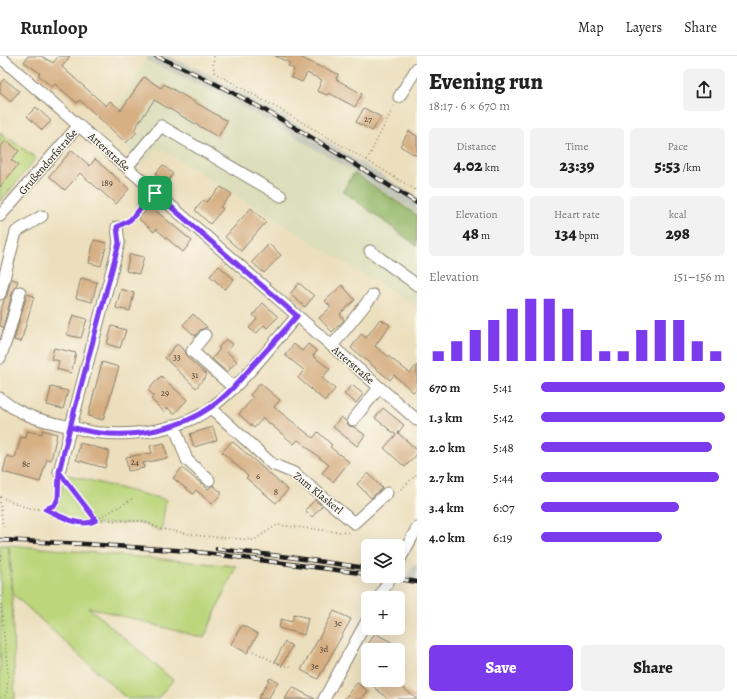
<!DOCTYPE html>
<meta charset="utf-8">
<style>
body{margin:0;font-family:Alegreya,serif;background:#f2f2f2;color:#222;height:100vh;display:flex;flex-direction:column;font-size:15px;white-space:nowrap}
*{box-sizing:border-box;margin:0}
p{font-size:13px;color:#767676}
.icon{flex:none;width:22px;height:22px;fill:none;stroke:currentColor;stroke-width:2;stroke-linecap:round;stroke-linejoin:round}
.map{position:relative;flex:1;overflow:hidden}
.side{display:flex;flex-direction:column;background:#fff;width:320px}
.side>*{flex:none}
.buttons{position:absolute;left:361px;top:483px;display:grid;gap:8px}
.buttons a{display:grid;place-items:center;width:44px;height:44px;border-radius:6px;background:#fff;box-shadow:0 4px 16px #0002;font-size:20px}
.pin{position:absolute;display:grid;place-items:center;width:34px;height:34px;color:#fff;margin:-17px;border-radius:8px;box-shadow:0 2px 6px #0006}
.round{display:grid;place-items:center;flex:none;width:42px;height:42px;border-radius:6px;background:#f2f2f2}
.headline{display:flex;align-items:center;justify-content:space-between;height:68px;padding:0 12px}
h1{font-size:22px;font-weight:800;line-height:30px}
.metrics{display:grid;grid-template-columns:repeat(3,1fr);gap:6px;height:68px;padding:4px 12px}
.metrics div{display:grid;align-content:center;border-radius:6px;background:#f2f2f2;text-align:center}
.metrics b{font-size:17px;font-weight:800}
.metrics small{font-size:11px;font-weight:400}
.metrics p{font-size:11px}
.chart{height:112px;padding:8px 12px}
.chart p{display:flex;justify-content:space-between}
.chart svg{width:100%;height:72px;margin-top:4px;stroke:#7c3aed;stroke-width:6}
.action{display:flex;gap:8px;margin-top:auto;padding:8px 12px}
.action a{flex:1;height:46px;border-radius:6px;background:#7c3aed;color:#fff;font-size:16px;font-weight:800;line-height:46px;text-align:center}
.action a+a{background:#f2f2f2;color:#222}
ul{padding:0 12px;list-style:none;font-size:13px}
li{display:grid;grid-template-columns:64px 48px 1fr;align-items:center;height:30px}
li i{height:10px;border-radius:5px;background:#7c3aed}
header{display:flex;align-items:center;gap:24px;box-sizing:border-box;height:56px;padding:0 20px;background:#fff;border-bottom:1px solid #e0e0e0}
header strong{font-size:19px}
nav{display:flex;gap:22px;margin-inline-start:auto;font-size:14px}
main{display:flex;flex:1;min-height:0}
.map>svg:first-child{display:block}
</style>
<header>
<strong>Runloop</strong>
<nav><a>Map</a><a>Layers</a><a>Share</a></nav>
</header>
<main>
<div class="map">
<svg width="417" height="643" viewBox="0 0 417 643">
<rect width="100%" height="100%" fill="#fbf7ec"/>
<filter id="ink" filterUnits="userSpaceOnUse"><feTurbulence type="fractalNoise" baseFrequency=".025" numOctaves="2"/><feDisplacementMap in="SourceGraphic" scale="8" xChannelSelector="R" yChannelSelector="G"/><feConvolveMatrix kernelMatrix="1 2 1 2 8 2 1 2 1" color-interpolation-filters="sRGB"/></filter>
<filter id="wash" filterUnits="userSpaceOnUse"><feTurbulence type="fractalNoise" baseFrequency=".012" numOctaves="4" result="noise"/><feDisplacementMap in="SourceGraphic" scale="16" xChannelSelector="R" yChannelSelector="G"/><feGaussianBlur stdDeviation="0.9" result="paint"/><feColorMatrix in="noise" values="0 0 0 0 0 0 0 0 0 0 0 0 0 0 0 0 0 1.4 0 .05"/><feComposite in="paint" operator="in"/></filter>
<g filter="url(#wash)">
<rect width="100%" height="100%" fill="#ecdfbd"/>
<path fill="#dcdebc" d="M146 4 206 32 279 71 354 116 342 135 417 191V251L158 91 144 108 126 91 143 73 118 51Z"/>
<path fill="#c2c6b9" d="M148 0H169L206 17 302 70 417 141V157L354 116 279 71 206 32 146 4Z
M413 509H417V528L405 526Z"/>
<path fill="#bbd67c" stroke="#6c794c" d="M0 76 36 102 0 146Z
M65 418 166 444 161 475 141 467 91 468 69 466 45 454 56 450 59 443Z
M0 489H8L12 539 15 643H0Z
M9 489 236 510 204 582 88 551 173 624 157 643H127L13 538Z"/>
<path fill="#94b76c" stroke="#586a44" d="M354 117 417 159V190L343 135Z"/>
<g id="blocks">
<path fill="#d6af83" d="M28 0H41L53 7 59 0H70L62 11 106 50 110 45 121 54 144 21 161 32 164 28 227 65 218 81 154 44 134 74 137 76 126 87 80 44 77 47 55 28 52 31 38 19 40 17 24 6Z
M275 0H298L322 12 323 11 338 18 336 23 362 38 355 51 329 37 327 39 317 35 322 24 307 17 302 26 291 21 294 13 288 10 290 7Z
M4 23 19 35 11 46 0 37V28Z
M36 51 51 65 42 74 27 60Z
M364 52 381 61 372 75 356 66Z
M409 75 417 80V100L400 90Z
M6 84 19 95 11 104 18 109 0 131V92Z
M72 94 90 110 95 103 129 133 116 148 80 117 65 134 49 120Z
M163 109 173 118 166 127 155 118Z
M221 131 232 138 220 151 223 153 210 168 195 154 204 144 206 146Z
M150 150 192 185 183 196 156 173 154 176 139 163Z
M251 152 266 166 241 195 225 181Z
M94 184 107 187 101 210 89 207Z
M269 188 281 199 264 217 252 206Z
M130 198 144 201 139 218 126 215Z
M219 210 234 223 225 233 210 220Z
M81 222 97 226 92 246 76 242Z
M11 223 18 225 16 230 13 234 3 271 0 270V256L4 244 7 240Z
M299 227 314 240 305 251 290 238Z
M342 229 355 244 340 258 344 264 332 276 319 262 331 251 325 245Z
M121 233 134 237 130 255 116 252Z
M27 238 34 240 21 286 14 284Z
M263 247 278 261 267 272 264 269 256 278 249 272 257 263 253 259Z
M193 258 207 271 200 274 195 280 183 269Z
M73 259 87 263 81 282 67 279Z
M380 263 390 269 375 290 410 317 417 309V332L413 336 394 319 390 324 351 292 361 278 366 282Z
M112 270 126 274 120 292 107 288Z
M226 283 233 288 227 296 237 305 227 316 212 303 220 293 218 292Z
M177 288 185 295 188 302 207 319 196 332 165 302Z
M294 288 302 295 308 288 317 295 313 300 330 313 322 322 335 333 325 345 298 322 304 314 285 299Z
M54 292 76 297 71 317 57 313 59 305 51 303Z
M102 306 119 311 103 364 88 360Z
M161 320 187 344 174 358 168 352 164 356 151 343 154 340 148 334Z
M260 327 280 344 274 351 313 382 318 376 332 389 330 391 349 406 333 426 322 417 329 409 298 384 294 388 263 362 254 372 239 358 253 342 250 339Z
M352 329 363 338 356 347 344 338Z
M51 331 68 335 63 353 47 349Z
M383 352 404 369 398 377 417 394V398L405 411 384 392 396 379 375 362Z
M341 361 346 365 349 370 354 371 365 379 357 390 333 371Z
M213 371 217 384 194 391 190 378Z
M42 374 57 378 51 404 47 403 40 426 3 416 7 400 15 402 21 381 26 382 27 375 42 378Z
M232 385 288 434 276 447 246 422 248 420 222 396Z
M80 387 109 395 105 412 76 404Z
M164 387 168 402 143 407 144 412 128 415 126 401 152 397 150 390Z
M182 412 208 433 213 429 222 437 212 448 196 434 193 438 173 422Z
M368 417 382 432 371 442 357 428Z
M315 444 322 450 312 461 305 454Z
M334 555 351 563 318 623 301 614Z
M294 558 308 562 304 579 279 572 281 563 292 566Z
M242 569 258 578 247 597 231 588Z
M375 577 405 594H374L367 590Z
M285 586 292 590 282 609 275 605Z
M270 622 278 626 268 643H258Z
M366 624H393L417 643H388Z
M357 627 368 635 361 643H344Z
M292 631 315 643H285Z"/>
</g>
</g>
<g filter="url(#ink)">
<use href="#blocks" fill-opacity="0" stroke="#847e6c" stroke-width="1"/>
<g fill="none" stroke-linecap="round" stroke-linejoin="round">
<defs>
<path id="minor" d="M0 1 417 364
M399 41 417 12
M127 111 161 70 281 140
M0 160 79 69
M370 195 417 229
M0 238 16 176 42 160
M205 279 192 295 234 332
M332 290 373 239
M0 302 8 279 20 236
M0 342C19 360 47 366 72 371 82 373 92 377 102 377 137 380 184 373 212 351 244 326 270 291 297 260
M211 352 272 408 294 417 354 467 387 437
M353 364 379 332
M174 369 187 404 209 424
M59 416 119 187 117 171
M398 507 417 472
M379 542 391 520
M324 643 368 563"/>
</defs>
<use href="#minor" stroke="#847e6c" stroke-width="13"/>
<path stroke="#847e6c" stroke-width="1.5" stroke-dasharray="1 3" stroke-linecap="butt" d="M214 0 213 9 215 17C283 55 351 94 417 135
M367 104 394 50
M125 166 130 164 148 144
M65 423 96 464 134 442
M398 436 417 418
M0 441C22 449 32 458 55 449L58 442 59 426
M0 446 3 472
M45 453C58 459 82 472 96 464L142 465 161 473 202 480 254 484 277 469 350 477
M0 504 2 499
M0 540 8 617 7 635 4 643
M253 595 282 610H290"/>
<use href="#minor" stroke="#fff" stroke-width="11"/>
<defs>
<path id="rail" d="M156 0C248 39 332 94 417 147
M0 484 85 488 190 495 368 518
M217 493 289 501 366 512
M382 520 417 526"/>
</defs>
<use href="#rail" stroke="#1c1c1c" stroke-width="4.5"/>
<use href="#rail" stroke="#fbf7ec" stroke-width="3" stroke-dasharray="9" stroke-linecap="butt"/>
</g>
</g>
<g fill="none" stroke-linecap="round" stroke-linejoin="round" filter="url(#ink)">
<defs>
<path id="route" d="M155 137 130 164 117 171 119 187 70 371 59 416 58 442 55 449 45 453C59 459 81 473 96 464L59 416 70 371C80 373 90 376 100 377 135 382 182 372 211 351 228 339 241 323 254 308 269 292 283 276 297 260L155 137"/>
</defs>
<use href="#route" stroke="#fff" stroke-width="8"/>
<use href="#route" stroke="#7c3aed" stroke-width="5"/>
</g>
<g text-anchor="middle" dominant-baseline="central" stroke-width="3" stroke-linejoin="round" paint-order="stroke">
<g font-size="9" fill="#4a4136">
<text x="368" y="63">27</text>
<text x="107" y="127">189</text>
<text x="177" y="301">33</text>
<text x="195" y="319">31</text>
<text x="165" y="337">29</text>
<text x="135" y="406">24</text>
<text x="26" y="408">8c</text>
<text x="258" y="420">6</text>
<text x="276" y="436">8</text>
<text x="338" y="567">3c</text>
<text x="324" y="593">3d</text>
<text x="315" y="610">3e</text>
</g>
<g font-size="11" fill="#1c1c1c" stroke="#fbf7ec">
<text transform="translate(109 96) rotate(42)">Atterstraße</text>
<text transform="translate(48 106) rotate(-49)">Grußendorfstraße</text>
<text transform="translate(353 309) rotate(41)">Atterstraße</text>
<text transform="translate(318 437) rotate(39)">Zum Klaskerl</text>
</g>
</g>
</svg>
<div class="buttons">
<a><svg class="icon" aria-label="layers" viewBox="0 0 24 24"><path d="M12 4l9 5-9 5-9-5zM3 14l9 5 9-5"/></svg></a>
<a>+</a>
<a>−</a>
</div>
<div class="pin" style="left:155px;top:137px;background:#1e9e55"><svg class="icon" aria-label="arrive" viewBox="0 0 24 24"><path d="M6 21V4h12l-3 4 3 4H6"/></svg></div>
</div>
<section class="side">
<div class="headline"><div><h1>Evening run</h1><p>18:17 · 6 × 670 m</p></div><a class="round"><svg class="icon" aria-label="share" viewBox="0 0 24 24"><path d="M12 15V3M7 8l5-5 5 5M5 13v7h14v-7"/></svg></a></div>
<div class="metrics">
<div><p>Distance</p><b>4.02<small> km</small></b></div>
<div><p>Time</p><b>23:39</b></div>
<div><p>Pace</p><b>5:53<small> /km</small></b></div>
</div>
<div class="metrics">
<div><p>Elevation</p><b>48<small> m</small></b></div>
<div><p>Heart rate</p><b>134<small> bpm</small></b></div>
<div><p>kcal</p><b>298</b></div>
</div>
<div class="chart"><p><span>Elevation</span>151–156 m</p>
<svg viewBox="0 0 160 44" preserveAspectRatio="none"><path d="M5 44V38M15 44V32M25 44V25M35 44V19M45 44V12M55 44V6M65 44V6M75 44V12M85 44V25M95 44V38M105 44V38M115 44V25M125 44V19M135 44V19M145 44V32M155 44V38"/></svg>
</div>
<ul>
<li><b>670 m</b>5:41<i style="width:100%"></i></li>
<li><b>1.3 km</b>5:42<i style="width:100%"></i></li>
<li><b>2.0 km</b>5:48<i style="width:93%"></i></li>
<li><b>2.7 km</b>5:44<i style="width:97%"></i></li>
<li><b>3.4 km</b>6:07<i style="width:75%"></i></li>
<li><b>4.0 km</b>6:19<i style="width:66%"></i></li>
</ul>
<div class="action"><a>Save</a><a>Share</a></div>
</section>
</main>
